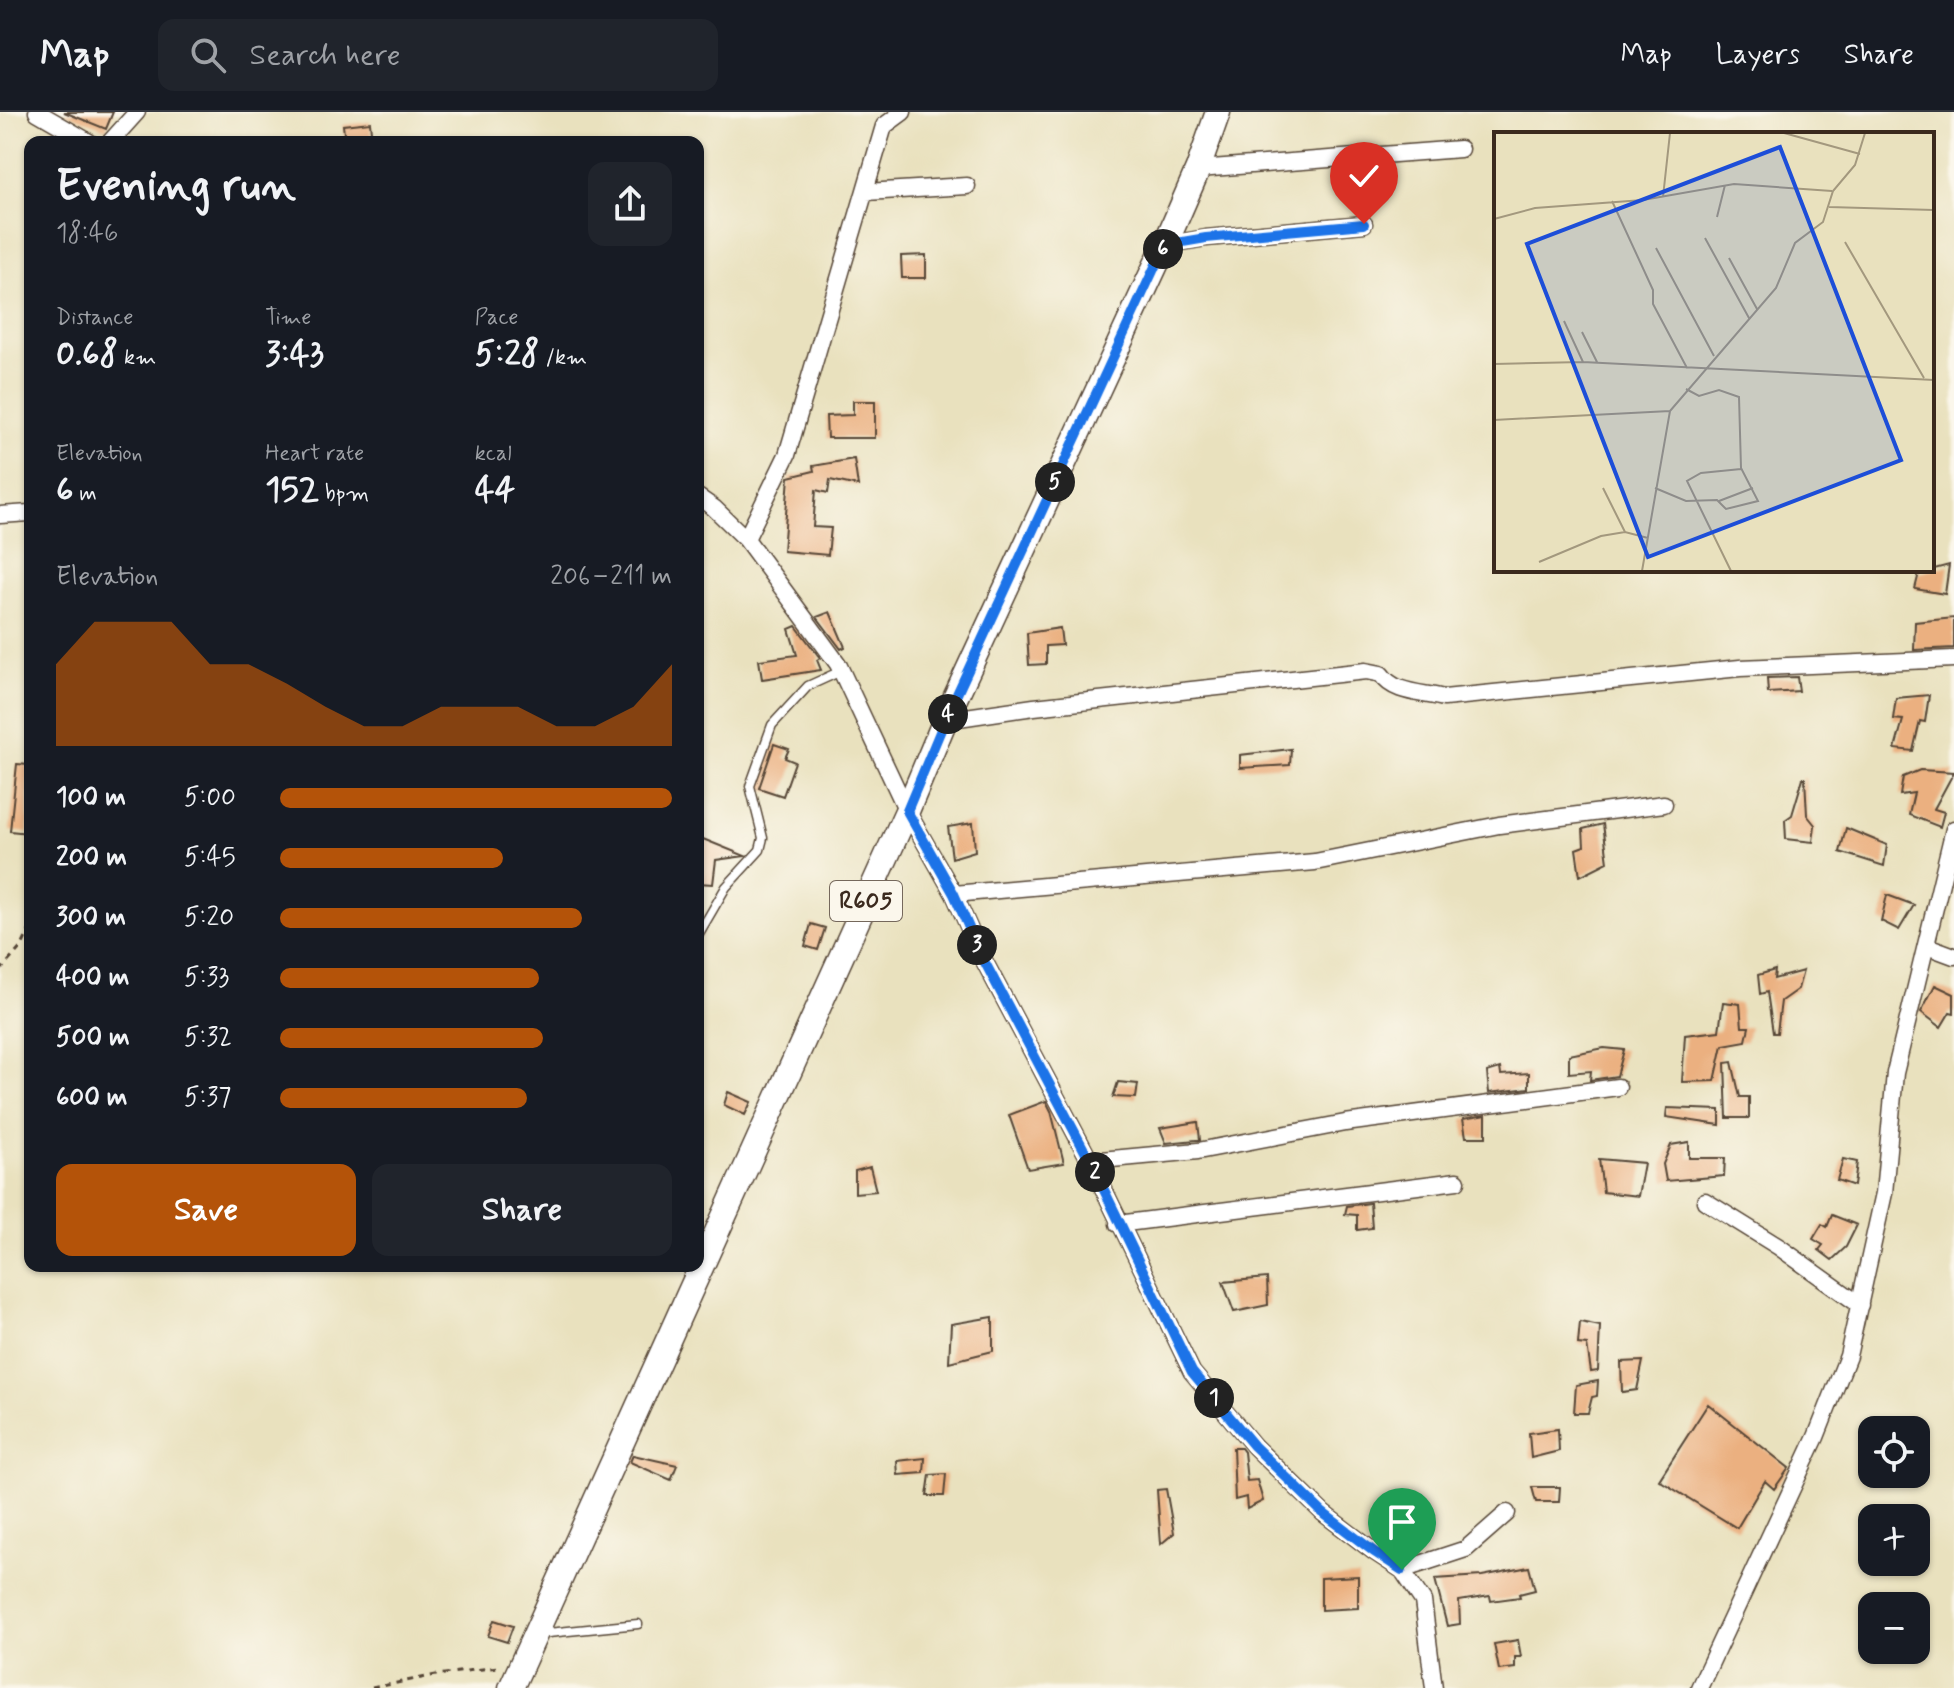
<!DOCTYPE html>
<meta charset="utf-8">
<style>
body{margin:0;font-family:Mynerve,sans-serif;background:#20242c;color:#f1f3f6;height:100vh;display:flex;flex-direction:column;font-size:30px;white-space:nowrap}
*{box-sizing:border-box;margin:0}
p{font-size:26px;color:#9ea1a6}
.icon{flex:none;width:44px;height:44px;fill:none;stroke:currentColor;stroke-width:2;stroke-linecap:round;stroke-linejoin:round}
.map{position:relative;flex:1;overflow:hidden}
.details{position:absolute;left:24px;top:24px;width:680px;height:1136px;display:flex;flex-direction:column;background:#171b24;border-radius:16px;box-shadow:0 2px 6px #0004}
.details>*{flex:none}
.controls{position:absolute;left:1858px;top:1304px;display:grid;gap:16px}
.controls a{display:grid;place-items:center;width:72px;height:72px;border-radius:16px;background:#171b24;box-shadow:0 2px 6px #0004;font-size:40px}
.pin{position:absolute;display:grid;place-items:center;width:68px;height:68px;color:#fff;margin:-82px -34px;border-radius:50% 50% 50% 0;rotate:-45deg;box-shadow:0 0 8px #0007}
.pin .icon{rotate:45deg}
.km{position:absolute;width:40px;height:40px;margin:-20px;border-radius:50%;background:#222;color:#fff;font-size:22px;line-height:40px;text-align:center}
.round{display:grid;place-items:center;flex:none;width:84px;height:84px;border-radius:16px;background:#20242c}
.overview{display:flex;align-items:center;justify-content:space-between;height:136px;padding:0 32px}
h1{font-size:44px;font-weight:700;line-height:60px}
.stats{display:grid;grid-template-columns:repeat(3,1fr);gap:12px;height:136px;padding:8px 32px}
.stats div{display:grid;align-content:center}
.stats b{font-size:34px;font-weight:700}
.stats small{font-size:22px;font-weight:400}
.stats p{font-size:22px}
.chart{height:224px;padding:16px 32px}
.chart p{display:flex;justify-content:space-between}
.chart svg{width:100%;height:144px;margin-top:8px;fill:#b45309;opacity:.7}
.action{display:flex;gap:16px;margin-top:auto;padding:16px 32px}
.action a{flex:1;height:92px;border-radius:16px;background:#b45309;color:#fff;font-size:32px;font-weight:700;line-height:92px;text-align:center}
.action a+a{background:#20242c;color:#f1f3f6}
ul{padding:0 32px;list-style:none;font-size:26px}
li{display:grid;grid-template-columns:128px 96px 1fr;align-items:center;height:60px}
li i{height:20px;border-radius:10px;background:#b45309}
header{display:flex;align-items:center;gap:48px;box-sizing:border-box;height:112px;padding:0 40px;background:#171b24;border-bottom:2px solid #363941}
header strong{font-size:38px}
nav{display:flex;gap:44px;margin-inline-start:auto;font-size:28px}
.search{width:560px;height:72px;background:#20242c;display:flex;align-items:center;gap:20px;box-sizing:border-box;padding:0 28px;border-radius:16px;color:#9ea1a6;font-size:30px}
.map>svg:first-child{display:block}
</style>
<header>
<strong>Map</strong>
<div class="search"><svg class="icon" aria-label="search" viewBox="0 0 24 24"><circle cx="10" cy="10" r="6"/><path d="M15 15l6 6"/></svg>Search here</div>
<nav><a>Map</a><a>Layers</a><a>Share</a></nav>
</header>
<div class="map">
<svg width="1954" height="1576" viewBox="0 0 1954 1576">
<rect width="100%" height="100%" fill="#fbf7ec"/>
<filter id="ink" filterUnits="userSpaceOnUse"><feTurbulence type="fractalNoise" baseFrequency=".0125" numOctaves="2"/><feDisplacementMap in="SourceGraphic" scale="16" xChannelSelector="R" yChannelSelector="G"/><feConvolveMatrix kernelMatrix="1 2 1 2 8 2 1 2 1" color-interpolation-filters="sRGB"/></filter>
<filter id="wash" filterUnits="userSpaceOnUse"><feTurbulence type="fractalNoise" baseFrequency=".006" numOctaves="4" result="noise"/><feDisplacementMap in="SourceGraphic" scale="32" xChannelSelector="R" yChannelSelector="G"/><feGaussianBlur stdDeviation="1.8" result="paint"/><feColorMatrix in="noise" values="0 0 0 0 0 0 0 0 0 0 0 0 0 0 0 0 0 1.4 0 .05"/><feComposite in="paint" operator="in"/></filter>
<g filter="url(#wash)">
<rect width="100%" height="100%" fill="#e9e1be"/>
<g id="blocks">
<path fill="#ebb080" d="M64 0H113L106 17Z
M370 10 372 30H345L343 13Z
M926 143V166H902L901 144Z
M853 289H875V326H827L826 304 853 303Z
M854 347 858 374 830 368 828 381 816 378 813 415 831 416 828 443 783 439 789 365 814 359 813 354Z
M1949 453 1945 482 1915 477 1919 461Z
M830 500 845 535 841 537 817 505Z
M1954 506V536L1914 538 1915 510Z
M796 514 820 546 817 548 821 558 762 567 759 548 797 543 789 517Z
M1060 516 1062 533 1046 534V552L1029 553 1027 521Z
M1797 565 1799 579 1768 581 1767 566Z
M1929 583 1925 610 1920 609 1913 639 1895 637 1903 608 1893 607 1896 586Z
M774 632 789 637 785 646 795 650 783 684 759 676Z
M1291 637 1290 653 1240 656V643Z
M17 652 28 653V721L10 719Z
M1920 658 1954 660 1934 697 1944 700 1940 715 1909 703 1914 681 1900 683 1903 665Z
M1803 666H1805L1807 703 1815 713 1813 730 1786 727 1785 708 1792 703Z
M973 711 975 739 952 746 948 715Z
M1603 712 1608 750 1580 764 1576 737 1584 734 1583 717Z
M1846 716 1887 733 1884 754 1840 740Z
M698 725 745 744 716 748 713 772 698 771Z
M1887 783 1914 793 1899 818 1881 809Z
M811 812 825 816 818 838 805 834Z
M1775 858 1774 867 1803 859 1798 877 1781 889 1777 921H1773L1767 880 1760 882 1758 863Z
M1935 873 1954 882V901L1950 900 1941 915 1921 900Z
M1723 890 1740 892 1742 915H1749L1746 929 1723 933 1715 969 1682 970 1685 923 1719 919Z
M1604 936 1624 938 1617 964 1590 968 1591 959 1569 961V943Z
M1732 950 1740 985H1749V1006H1727L1725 951Z
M1500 956 1501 963 1529 961V976L1489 981 1487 960Z
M1118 970 1138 972 1136 986 1113 985Z
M728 980 751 990 745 1003 724 993Z
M1046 989 1051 999 1064 1051 1028 1057 1009 1003Z
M1667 996 1720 998V1013L1666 1005Z
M1486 1003V1025H1466L1463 1007Z
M1198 1010 1200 1028H1196L1166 1031 1160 1016Z
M1689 1030V1046H1725L1724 1064 1666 1069 1663 1052 1671 1033Z
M1599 1047 1644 1051 1638 1084 1603 1080Z
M1843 1047 1857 1050 1854 1074 1837 1068Z
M870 1055 876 1079 855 1081V1059Z
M1370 1091 1372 1116 1357 1118V1103L1345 1102 1347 1094Z
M1832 1103 1857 1113 1846 1135 1832 1148 1819 1138 1823 1133 1813 1127 1822 1112 1827 1115Z
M1267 1166 1268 1193 1234 1200 1223 1170Z
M993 1205V1239L949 1250 951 1212Z
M1580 1210 1600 1214 1598 1259 1591 1260 1587 1233 1578 1232Z
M1643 1249 1637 1278 1622 1280 1621 1250Z
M1598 1269 1597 1284 1592 1285 1588 1301H1574L1576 1273Z
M1708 1292 1789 1356 1774 1377 1765 1369 1737 1416 1659 1368Z
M1558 1317 1559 1339 1531 1346 1529 1321Z
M1233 1336H1241L1244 1340 1247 1369 1257 1368 1263 1389 1247 1397 1246 1385 1235 1388Z
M633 1343 677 1353 671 1368 630 1350Z
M925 1346 924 1361 898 1363 897 1349Z
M946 1362 944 1384H927L930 1363Z
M1532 1375H1560L1559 1390H1536Z
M1166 1377 1174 1421 1161 1432 1157 1378Z
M1529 1455 1535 1478 1519 1482 1520 1485 1491 1489 1490 1484 1459 1489 1460 1512 1447 1514 1435 1467 1482 1464Z
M1358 1464V1496L1321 1498V1466Z
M494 1508 513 1514 507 1530 488 1524Z
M1518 1528 1521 1545H1515V1556L1499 1558 1494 1532Z"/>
</g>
</g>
<g filter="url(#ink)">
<use href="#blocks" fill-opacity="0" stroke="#554536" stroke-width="2"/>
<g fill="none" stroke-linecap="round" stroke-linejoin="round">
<defs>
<path id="lane" d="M698 823 726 775 760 738 763 726 750 674 772 613 808 574 841 559
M538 1522 638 1512"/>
<path id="street" d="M37 0 89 30
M110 30 137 0
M1198 57 1460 37
M866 80 967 74
M1165 133 1206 126 1364 112
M698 385 714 396 746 427 838 552 907 699 954 782 981 843 1090 1049 1192 1260 1254 1334 1323 1401 1373 1439 1402 1458 1423 1489 1434 1576
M0 403 30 401
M746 427 787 343 884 14 903 0
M945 608 1034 595 1366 559 1381 562C1394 582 1422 580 1444 586L1740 556 1954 547
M954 782 1315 750 1499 713 1664 692
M1927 834 1954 844
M1090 1049 1198 1039 1345 1011 1618 975
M1705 1089 1779 1135 1860 1193
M1118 1112 1457 1069
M1402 1458 1466 1437 1507 1401
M1699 1576 1816 1325 1848 1244 1884 1081 1895 961 1954 717"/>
<path id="primary" d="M511 1576 907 699 945 608 1165 133 1198 57 1218 0"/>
</defs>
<use href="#lane" stroke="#554536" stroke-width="11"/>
<use href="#street" stroke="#554536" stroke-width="19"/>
<use href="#primary" stroke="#554536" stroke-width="27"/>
<path stroke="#554536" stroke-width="3" stroke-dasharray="6 6" stroke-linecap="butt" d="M0 859 22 834 30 817
M372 1576 436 1563 498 1555"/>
<use href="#lane" stroke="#fff" stroke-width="8"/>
<use href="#street" stroke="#fff" stroke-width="16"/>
<use href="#primary" stroke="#fff" stroke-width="24"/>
</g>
</g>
<g fill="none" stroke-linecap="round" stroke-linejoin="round" filter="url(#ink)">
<defs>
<path id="route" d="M1364 112 1206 126 1165 133 945 608 907 699 954 782 981 843 1090 1049 1192 1260 1254 1334 1323 1401 1373 1439 1402 1458"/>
</defs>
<use href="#route" stroke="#fff" stroke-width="16"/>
<use href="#route" stroke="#1a73e8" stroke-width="10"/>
</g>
<g text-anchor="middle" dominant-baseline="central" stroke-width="6" stroke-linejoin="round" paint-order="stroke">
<rect fill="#fbf7ec" stroke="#75685c" stroke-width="2" x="830" y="769" width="72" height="40" rx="6"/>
<g font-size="24" font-weight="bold" fill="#3b2a1e">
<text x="866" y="789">R605</text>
</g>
</g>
<g transform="translate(1494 20)">
<rect width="440" height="440" fill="#e9e1be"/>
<path fill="none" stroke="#a3987e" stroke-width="2" d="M290 1 366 22M169 65 176 1M118 69 159 158V172L193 236M335 75 440 78M223 85 231 53M0 87 41 76 149 68 240 52 338 59M211 106 255 186M351 110 430 246M162 116 220 224M235 126 263 177M70 189 89 230M88 200 103 230M0 232 89 230 440 248M0 288 176 279M109 356 131 400M161 356 192 369 223 368 232 377 264 369 247 336 245 265 225 258 205 264 192 257M225 369 259 356M45 430 107 404 131 400 154 406M148 439 176 279 282 156 301 111 329 90 339 59 361 33 371 1M237 439 193 349 207 341 247 337"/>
<path fill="#1d4ed8" fill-opacity="0.15" stroke="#1d4ed8" stroke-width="4" d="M286 15 407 328 154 425 33 112Z"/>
<rect width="440" height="440" fill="none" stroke="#3b2a1e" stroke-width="4"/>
</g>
</svg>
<div class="controls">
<a><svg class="icon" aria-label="locate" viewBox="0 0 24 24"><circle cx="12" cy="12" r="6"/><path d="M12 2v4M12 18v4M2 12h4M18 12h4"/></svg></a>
<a>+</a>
<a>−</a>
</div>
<div class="pin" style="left:1402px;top:1458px;background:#1e9e55"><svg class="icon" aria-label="arrive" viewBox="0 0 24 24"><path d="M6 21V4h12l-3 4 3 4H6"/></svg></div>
<div class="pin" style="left:1364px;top:112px;background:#d93025"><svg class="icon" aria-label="check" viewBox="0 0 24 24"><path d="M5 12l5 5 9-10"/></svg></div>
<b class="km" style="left:1214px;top:1286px">1</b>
<b class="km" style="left:1095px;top:1060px">2</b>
<b class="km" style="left:977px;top:833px">3</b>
<b class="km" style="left:948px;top:602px">4</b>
<b class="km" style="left:1055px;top:370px">5</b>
<b class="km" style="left:1163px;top:137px">6</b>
<section class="details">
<div class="overview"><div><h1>Evening run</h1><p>18:46</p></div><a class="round"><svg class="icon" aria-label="share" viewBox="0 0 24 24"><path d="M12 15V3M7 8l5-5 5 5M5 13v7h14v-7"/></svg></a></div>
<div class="stats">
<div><p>Distance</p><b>0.68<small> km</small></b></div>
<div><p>Time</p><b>3:43</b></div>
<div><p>Pace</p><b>5:28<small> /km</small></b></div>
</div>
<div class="stats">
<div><p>Elevation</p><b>6<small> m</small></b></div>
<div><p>Heart rate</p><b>152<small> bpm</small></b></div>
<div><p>kcal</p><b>44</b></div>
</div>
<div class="chart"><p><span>Elevation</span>206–211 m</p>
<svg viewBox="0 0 160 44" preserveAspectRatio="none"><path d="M0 44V19L10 6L20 6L30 6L40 19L50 19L60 25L70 32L80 38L90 38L100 32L110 32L120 32L130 38L140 38L150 32L160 19V44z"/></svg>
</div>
<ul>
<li><b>100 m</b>5:00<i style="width:100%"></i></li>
<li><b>200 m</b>5:45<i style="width:57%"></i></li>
<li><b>300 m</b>5:20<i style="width:77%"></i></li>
<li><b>400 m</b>5:33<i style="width:66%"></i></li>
<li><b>500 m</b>5:32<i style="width:67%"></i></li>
<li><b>600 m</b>5:37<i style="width:63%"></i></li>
</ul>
<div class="action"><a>Save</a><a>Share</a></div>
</section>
</div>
